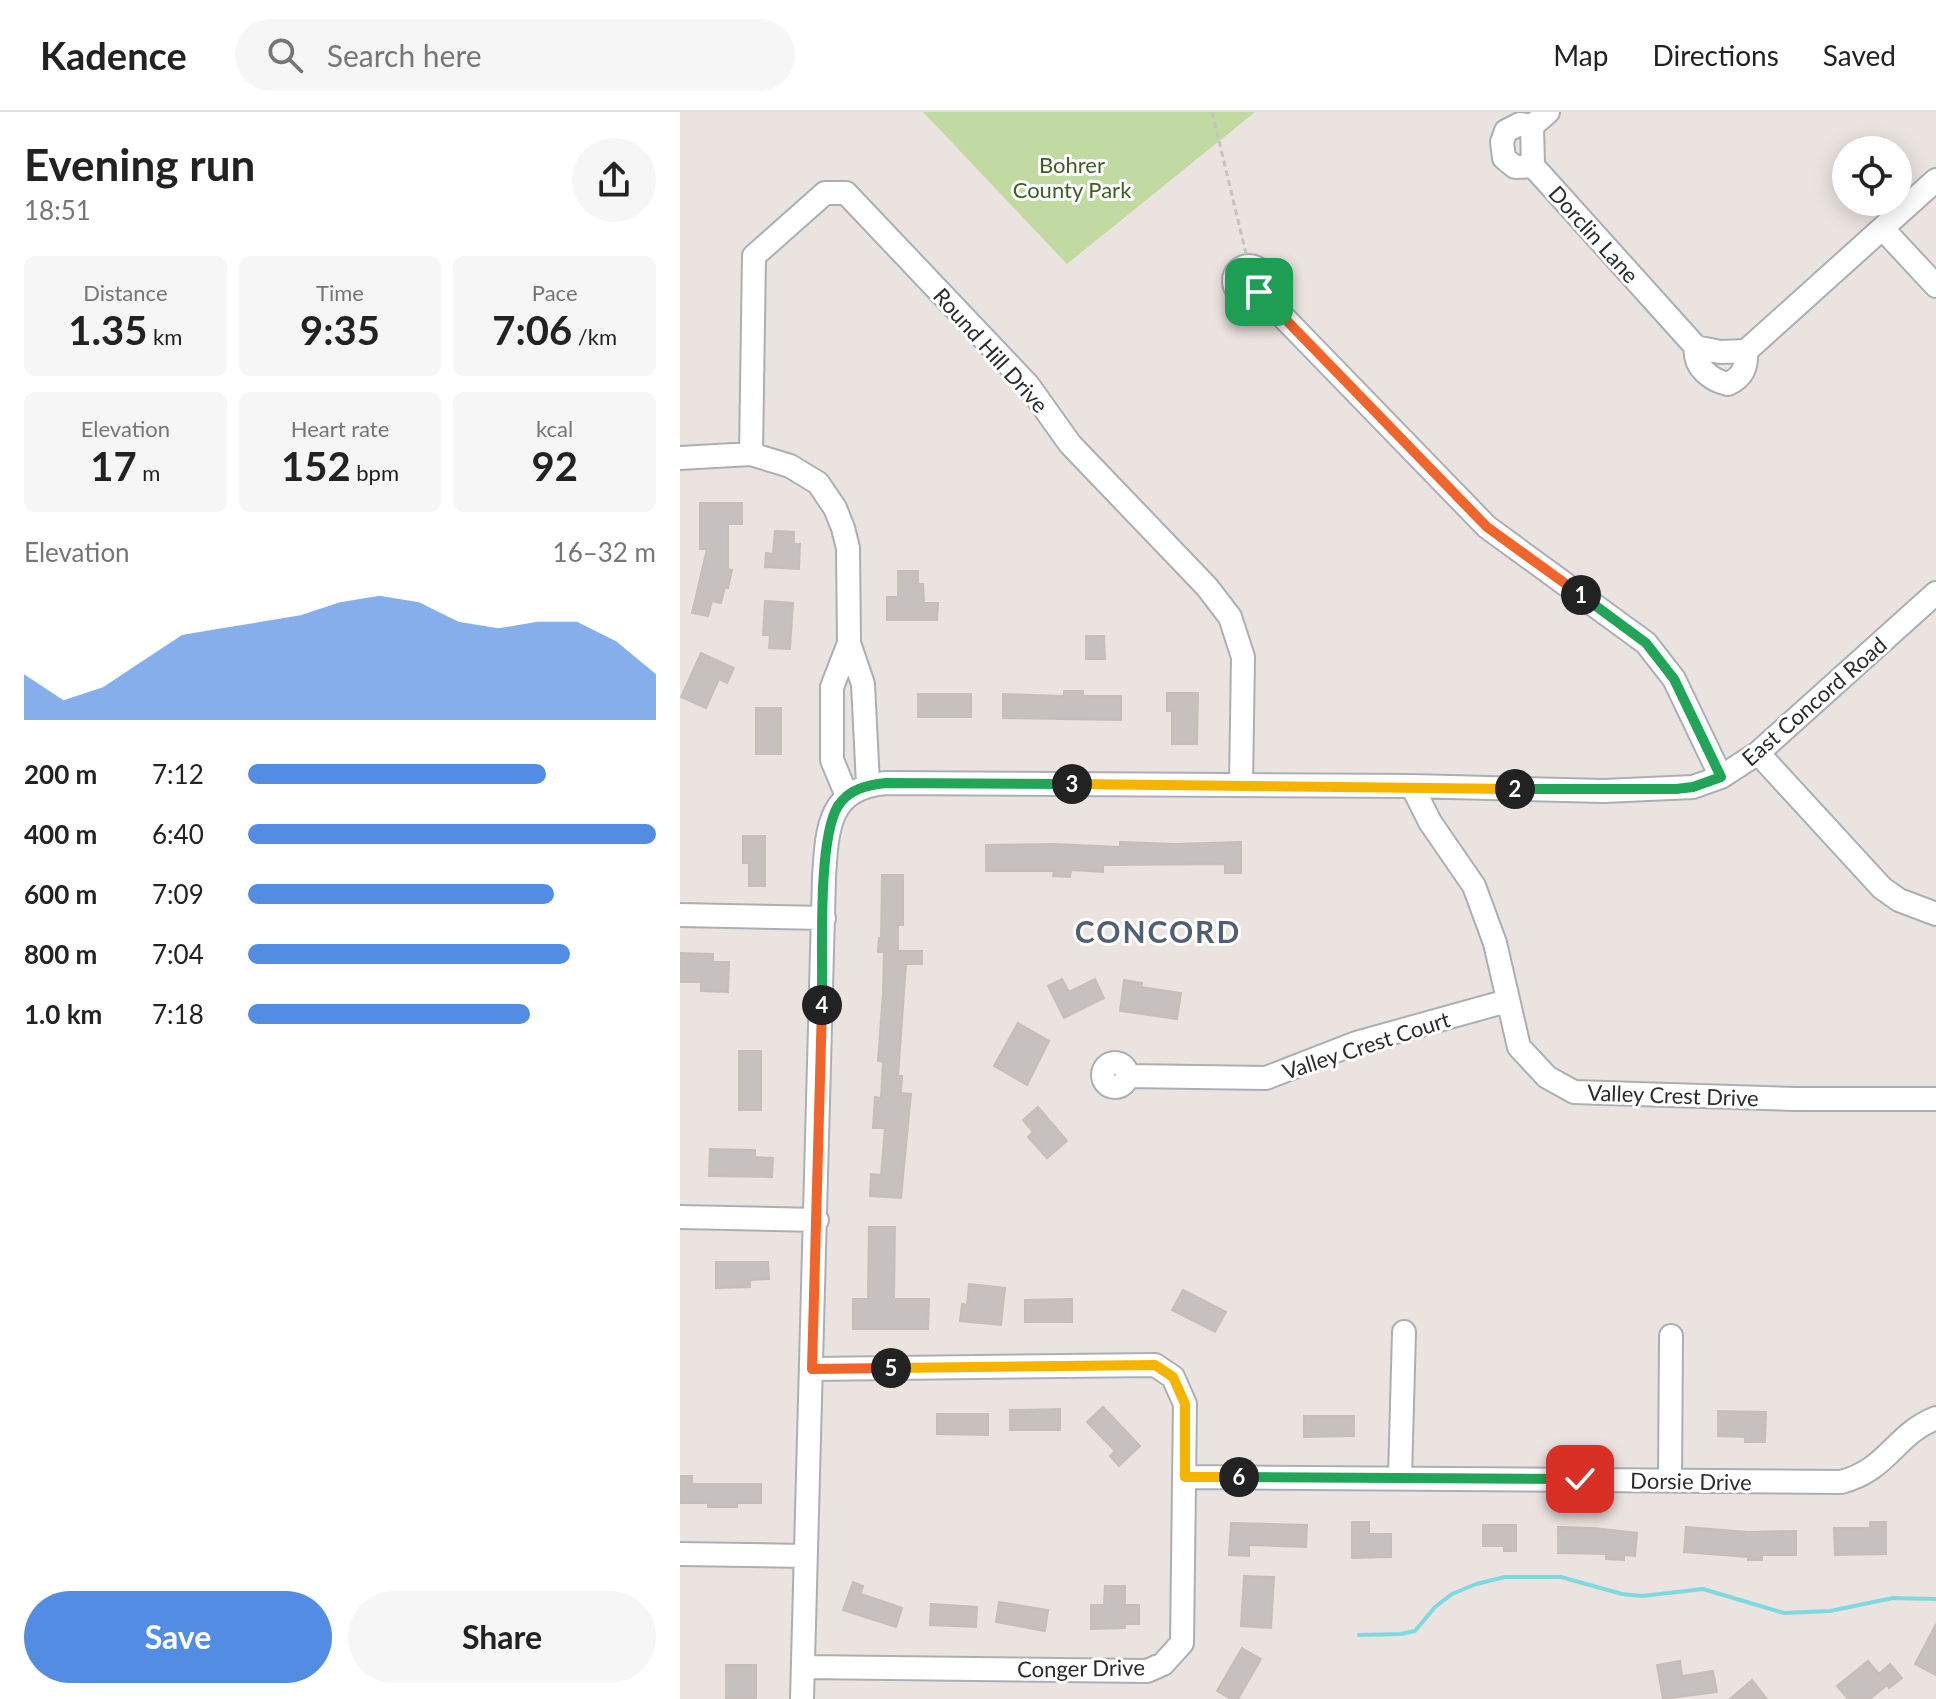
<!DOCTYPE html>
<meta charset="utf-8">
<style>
body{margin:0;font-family:Lato,sans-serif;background:#f6f6f6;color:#222;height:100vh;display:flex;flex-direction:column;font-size:30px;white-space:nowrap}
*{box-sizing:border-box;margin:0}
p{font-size:26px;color:#767676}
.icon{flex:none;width:44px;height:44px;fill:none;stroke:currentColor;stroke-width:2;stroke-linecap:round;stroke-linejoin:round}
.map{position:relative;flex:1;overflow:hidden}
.sheet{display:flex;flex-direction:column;background:#fff;width:680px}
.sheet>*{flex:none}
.buttons{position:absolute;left:1152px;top:24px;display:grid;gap:16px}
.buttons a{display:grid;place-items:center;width:80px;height:80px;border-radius:50%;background:#fff;box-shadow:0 4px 20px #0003;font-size:40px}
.pin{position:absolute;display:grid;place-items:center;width:68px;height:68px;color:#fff;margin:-34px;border-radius:16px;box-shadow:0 4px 12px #0006}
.km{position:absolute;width:40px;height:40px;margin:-20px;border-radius:50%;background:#222;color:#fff;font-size:22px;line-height:40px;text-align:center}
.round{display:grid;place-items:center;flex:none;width:84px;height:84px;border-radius:42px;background:#f6f6f6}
.overview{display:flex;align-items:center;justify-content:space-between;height:136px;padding:0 24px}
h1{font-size:44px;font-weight:700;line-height:60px}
.metrics{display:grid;grid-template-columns:repeat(3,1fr);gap:12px;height:136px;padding:8px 24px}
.metrics div{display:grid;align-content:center;border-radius:12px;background:#f6f6f6;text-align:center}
.metrics b{font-size:40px;font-weight:700}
.metrics small{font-size:22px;font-weight:400}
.metrics p{font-size:22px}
.chart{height:224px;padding:16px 24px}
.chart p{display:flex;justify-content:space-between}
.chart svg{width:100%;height:144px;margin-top:8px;fill:#538de3;opacity:.7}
.cta{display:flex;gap:16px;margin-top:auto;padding:16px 24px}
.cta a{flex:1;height:92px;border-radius:48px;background:#538de3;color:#fff;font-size:32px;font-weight:700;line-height:92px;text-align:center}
.cta a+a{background:#f6f6f6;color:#222}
ul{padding:0 24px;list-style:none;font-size:26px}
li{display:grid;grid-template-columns:128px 96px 1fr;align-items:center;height:60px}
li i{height:20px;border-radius:10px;background:#538de3}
header{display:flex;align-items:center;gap:48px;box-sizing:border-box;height:112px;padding:0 40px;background:#fff;border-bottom:2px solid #e0e0e0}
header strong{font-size:38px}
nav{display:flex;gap:44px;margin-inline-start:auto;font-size:28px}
.search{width:560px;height:72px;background:#f6f6f6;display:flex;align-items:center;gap:20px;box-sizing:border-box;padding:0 28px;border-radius:44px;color:#767676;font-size:30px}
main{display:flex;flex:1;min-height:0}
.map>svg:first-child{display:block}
</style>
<header>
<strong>Kadence</strong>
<div class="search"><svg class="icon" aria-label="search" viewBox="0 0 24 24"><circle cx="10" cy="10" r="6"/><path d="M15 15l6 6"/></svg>Search here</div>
<nav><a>Map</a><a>Directions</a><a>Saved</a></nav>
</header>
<main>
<section class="sheet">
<div class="overview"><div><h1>Evening run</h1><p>18:51</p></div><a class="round"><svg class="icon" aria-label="share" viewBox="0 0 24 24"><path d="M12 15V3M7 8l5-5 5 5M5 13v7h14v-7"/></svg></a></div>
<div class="metrics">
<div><p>Distance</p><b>1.35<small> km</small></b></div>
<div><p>Time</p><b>9:35</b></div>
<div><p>Pace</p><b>7:06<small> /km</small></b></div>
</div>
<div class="metrics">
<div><p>Elevation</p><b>17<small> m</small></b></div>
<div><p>Heart rate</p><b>152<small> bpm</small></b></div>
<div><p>kcal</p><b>92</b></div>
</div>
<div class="chart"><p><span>Elevation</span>16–32 m</p>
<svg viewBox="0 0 160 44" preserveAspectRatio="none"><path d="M0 44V30L10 38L20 34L30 26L40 18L50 16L60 14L70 12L80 8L90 6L100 8L110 14L120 16L130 14L140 14L150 20L160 30V44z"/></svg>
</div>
<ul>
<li><b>200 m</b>7:12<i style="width:73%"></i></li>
<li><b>400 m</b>6:40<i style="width:100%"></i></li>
<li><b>600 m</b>7:09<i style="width:75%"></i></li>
<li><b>800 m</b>7:04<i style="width:79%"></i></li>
<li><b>1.0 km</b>7:18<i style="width:69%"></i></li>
</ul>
<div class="cta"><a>Save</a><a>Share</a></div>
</section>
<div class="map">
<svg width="1256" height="1587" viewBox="0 0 1256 1587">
<rect width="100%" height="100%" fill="#ebe3df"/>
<path fill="#c1daa2" d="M243 0H575L387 152Z"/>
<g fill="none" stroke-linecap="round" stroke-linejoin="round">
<path stroke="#7fdadf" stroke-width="4" d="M679 1523 721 1522 735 1519 755 1495 772 1482 796 1472 825 1465H881L942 1482 962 1484 1023 1477 1104 1501 1150 1499 1213 1486 1256 1487"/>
</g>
<path fill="#c6c0be" stroke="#c6beb8" stroke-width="2" d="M20 391H62V412H48V457L52 458 48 476 45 475 41 491 32 489 28 504 12 501 27 437H20Z
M95 419 114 420V432H120L119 457 85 455 86 441 93 442Z
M218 459H238V472H243L244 491H258L257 508H207V485H218Z
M85 489 113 491 110 537 89 536 90 523H83Z
M406 524H424L425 547H406Z
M21 541 54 556 47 571 39 567 26 596 1 585Z
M384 579H403V584H441V608L323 606V582L384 584Z
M487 581H518L517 632H492V599H487Z
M238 582H291V605H238Z
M76 596H101V642H76Z
M63 724H85V774H69V751H63Z
M440 730 494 732 561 730V761H545V752L423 753V760L391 758 390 765 373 764 374 759H306V733L375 732 440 735Z
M202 763H223V813H218V839H242V852H226L218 964H222L221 981 231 982 221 1086 190 1084 191 1062 201 1063 205 1016H193L195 985 201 986 203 950 198 949 203 881 204 840H198L199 826H201Z
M0 841 33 842V850H49L48 880 21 879V870H0Z
M382 867 389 880 415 867 424 886 384 906 368 874Z
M444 868 462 871 461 875 501 881 497 907 440 899Z
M338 911 369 929 347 973 314 954Z
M59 939H81V998H59Z
M358 995 387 1029 367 1046 348 1025 353 1020 343 1008Z
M30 1037 75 1038V1045L93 1046 92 1065 29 1064Z
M189 1115H215L214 1187H249L248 1217H173V1187H188Z
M36 1150H88L89 1167 70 1168V1175L36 1176Z
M289 1172 325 1176 321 1213 280 1209 282 1192 287 1193Z
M503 1178 546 1200 535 1220 492 1198Z
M392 1187V1210H345V1188Z
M423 1295 460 1334 439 1354 430 1344 435 1339 407 1310Z
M380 1297V1318H330V1298Z
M1038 1299 1086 1300 1085 1330H1065V1325L1038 1324Z
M257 1302H308V1323L257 1322Z
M624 1304H674V1324L624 1325Z
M0 1364H12V1372H81V1391H57V1395H28V1391H0Z
M672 1410H689V1422H711V1445L672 1446Z
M1190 1410H1206V1442L1155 1443 1154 1416H1190Z
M551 1411 627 1413 626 1435 569 1433V1444L549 1443Z
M803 1413H836V1439H824V1434H803Z
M878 1415 914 1416 957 1421 955 1444 944 1443V1448L926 1447V1442L878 1441Z
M1006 1415 1068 1420 1116 1419V1443H1082V1448H1068V1445L1004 1440Z
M564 1464 594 1465 591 1516 561 1514Z
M173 1470 183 1474 181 1482 222 1496 216 1515 163 1498Z
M425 1474H445V1493H459V1512H445V1516L411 1517V1493H424Z
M319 1490 368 1498 365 1519 316 1510Z
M251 1492 297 1495 296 1515 250 1513Z
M1256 1512V1563L1235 1552Z
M562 1536 581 1547 558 1587H551L537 1579Z
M1000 1549 1002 1564 1033 1559 1037 1580 983 1587 977 1553Z
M1188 1549 1199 1562 1210 1552 1222 1566 1209 1576 1207 1573 1190 1587H1168L1157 1574Z
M46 1553H76V1587H46Z
M1072 1568 1087 1587H1050Z"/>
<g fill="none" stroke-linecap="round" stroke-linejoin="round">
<defs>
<path id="minor" d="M868 0 852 14 853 54 1016 235 1040 240 1066 239 1256 68
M852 14 840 12 826 19 822 30 824 46 835 55 853 54
M1203 117 1256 174
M554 169a15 15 0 1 1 30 0a15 15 0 1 1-30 0Z
M579 180 807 415 966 531 994 567 1041 665
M1016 235C1013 254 1030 268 1048 272 1063 265 1067 255 1066 239
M71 342 74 144 145 81H166L348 273 390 332 527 475 550 505 563 545 561 672
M0 346 71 342 110 354 138 371 155 396 163 416 168 436 169 531 183 572 188 672
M1078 641 1202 776 1219 788 1256 802
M732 674 750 710 794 774 815 831 839 935 867 965 894 980 1115 987H1256
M167 684 152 648V575L169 531
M0 803 144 806
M423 963a12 12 0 1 1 24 0a12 12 0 1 1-24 0Z
M447 964 586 966 676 931 827 889
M0 1105 137 1108
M505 1365 1161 1370C1208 1358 1215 1322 1256 1306
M720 1365 724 1220
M990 1368 991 1224
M0 1442 125 1444
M123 1555 467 1559 483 1552 502 1531 505 1292 493 1265 475 1253 132 1257
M122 1587 144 765C147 717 148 676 206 671L732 674 924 679 1013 675 1041 665 1078 641 1256 481"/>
</defs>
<use href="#minor" stroke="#abafb5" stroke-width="26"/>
<path stroke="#c4c4c4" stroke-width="3" stroke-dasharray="6 4" stroke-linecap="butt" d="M532 0 569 154"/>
<use href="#minor" stroke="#fff" stroke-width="22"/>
</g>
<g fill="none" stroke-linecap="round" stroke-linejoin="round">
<defs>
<path id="split-1" d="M579 180 807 415 901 483"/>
<path id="split-2" d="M835 677H996L1013 675 1041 665 994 567 966 531 901 483"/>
<path id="split-3" d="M392 672 835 677"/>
<path id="split-4" d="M142 893C143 848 137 728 158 694 169 677 187 673 206 671L392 672"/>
<path id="split-5" d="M142 893 132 1257 211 1256"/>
<path id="split-6" d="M211 1256 475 1253 493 1265 505 1292V1365H559"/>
<path id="split-7" d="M559 1365 900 1367"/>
</defs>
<use href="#split-1" stroke="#fff" stroke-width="16"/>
<use href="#split-2" stroke="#fff" stroke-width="16"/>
<use href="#split-3" stroke="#fff" stroke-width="16"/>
<use href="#split-4" stroke="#fff" stroke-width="16"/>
<use href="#split-5" stroke="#fff" stroke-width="16"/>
<use href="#split-6" stroke="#fff" stroke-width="16"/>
<use href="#split-7" stroke="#fff" stroke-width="16"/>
<use href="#split-1" stroke="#f0652b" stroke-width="10"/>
<use href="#split-2" stroke="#22a559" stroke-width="10"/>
<use href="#split-3" stroke="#f5b400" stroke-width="10"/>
<use href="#split-4" stroke="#22a559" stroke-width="10"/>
<use href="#split-5" stroke="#f0652b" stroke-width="10"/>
<use href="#split-6" stroke="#f5b400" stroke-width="10"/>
<use href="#split-7" stroke="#22a559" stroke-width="10"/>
</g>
<g text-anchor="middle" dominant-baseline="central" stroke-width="6" stroke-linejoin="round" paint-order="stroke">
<g font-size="22" fill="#3d5f23" stroke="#fff">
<text x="392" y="52">Bohrer<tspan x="392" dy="25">County Park</tspan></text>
</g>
<g font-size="22" fill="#2b2b2b" stroke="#fff">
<text transform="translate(914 122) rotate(48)">Dorclin Lane</text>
<text transform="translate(311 238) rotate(48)">Round Hill Drive</text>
<text transform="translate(1134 589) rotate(-41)">East Concord Road</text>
<text transform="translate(686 933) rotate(-18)">Valley Crest Court</text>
<text transform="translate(993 983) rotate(2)">Valley Crest Drive</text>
<text transform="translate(1011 1369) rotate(1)">Dorsie Drive</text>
<text transform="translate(401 1556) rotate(-1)">Conger Drive</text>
</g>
<g font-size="30" font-weight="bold" letter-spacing="2" fill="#515f76" stroke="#fff">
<text x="478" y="819">CONCORD</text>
</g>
</g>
</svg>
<div class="buttons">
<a><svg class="icon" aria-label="locate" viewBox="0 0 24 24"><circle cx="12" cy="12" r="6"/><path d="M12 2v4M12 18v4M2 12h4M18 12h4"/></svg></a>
</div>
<div class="pin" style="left:579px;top:180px;background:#1e9e55"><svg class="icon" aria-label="arrive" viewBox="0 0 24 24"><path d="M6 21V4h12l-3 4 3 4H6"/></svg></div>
<div class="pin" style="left:900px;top:1367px;background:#d93025"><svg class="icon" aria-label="check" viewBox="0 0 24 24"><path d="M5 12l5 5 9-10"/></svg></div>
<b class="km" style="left:901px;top:483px">1</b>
<b class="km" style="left:835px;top:677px">2</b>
<b class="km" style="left:392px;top:672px">3</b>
<b class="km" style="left:142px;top:893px">4</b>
<b class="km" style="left:211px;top:1256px">5</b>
<b class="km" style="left:559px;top:1365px">6</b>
</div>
</main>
